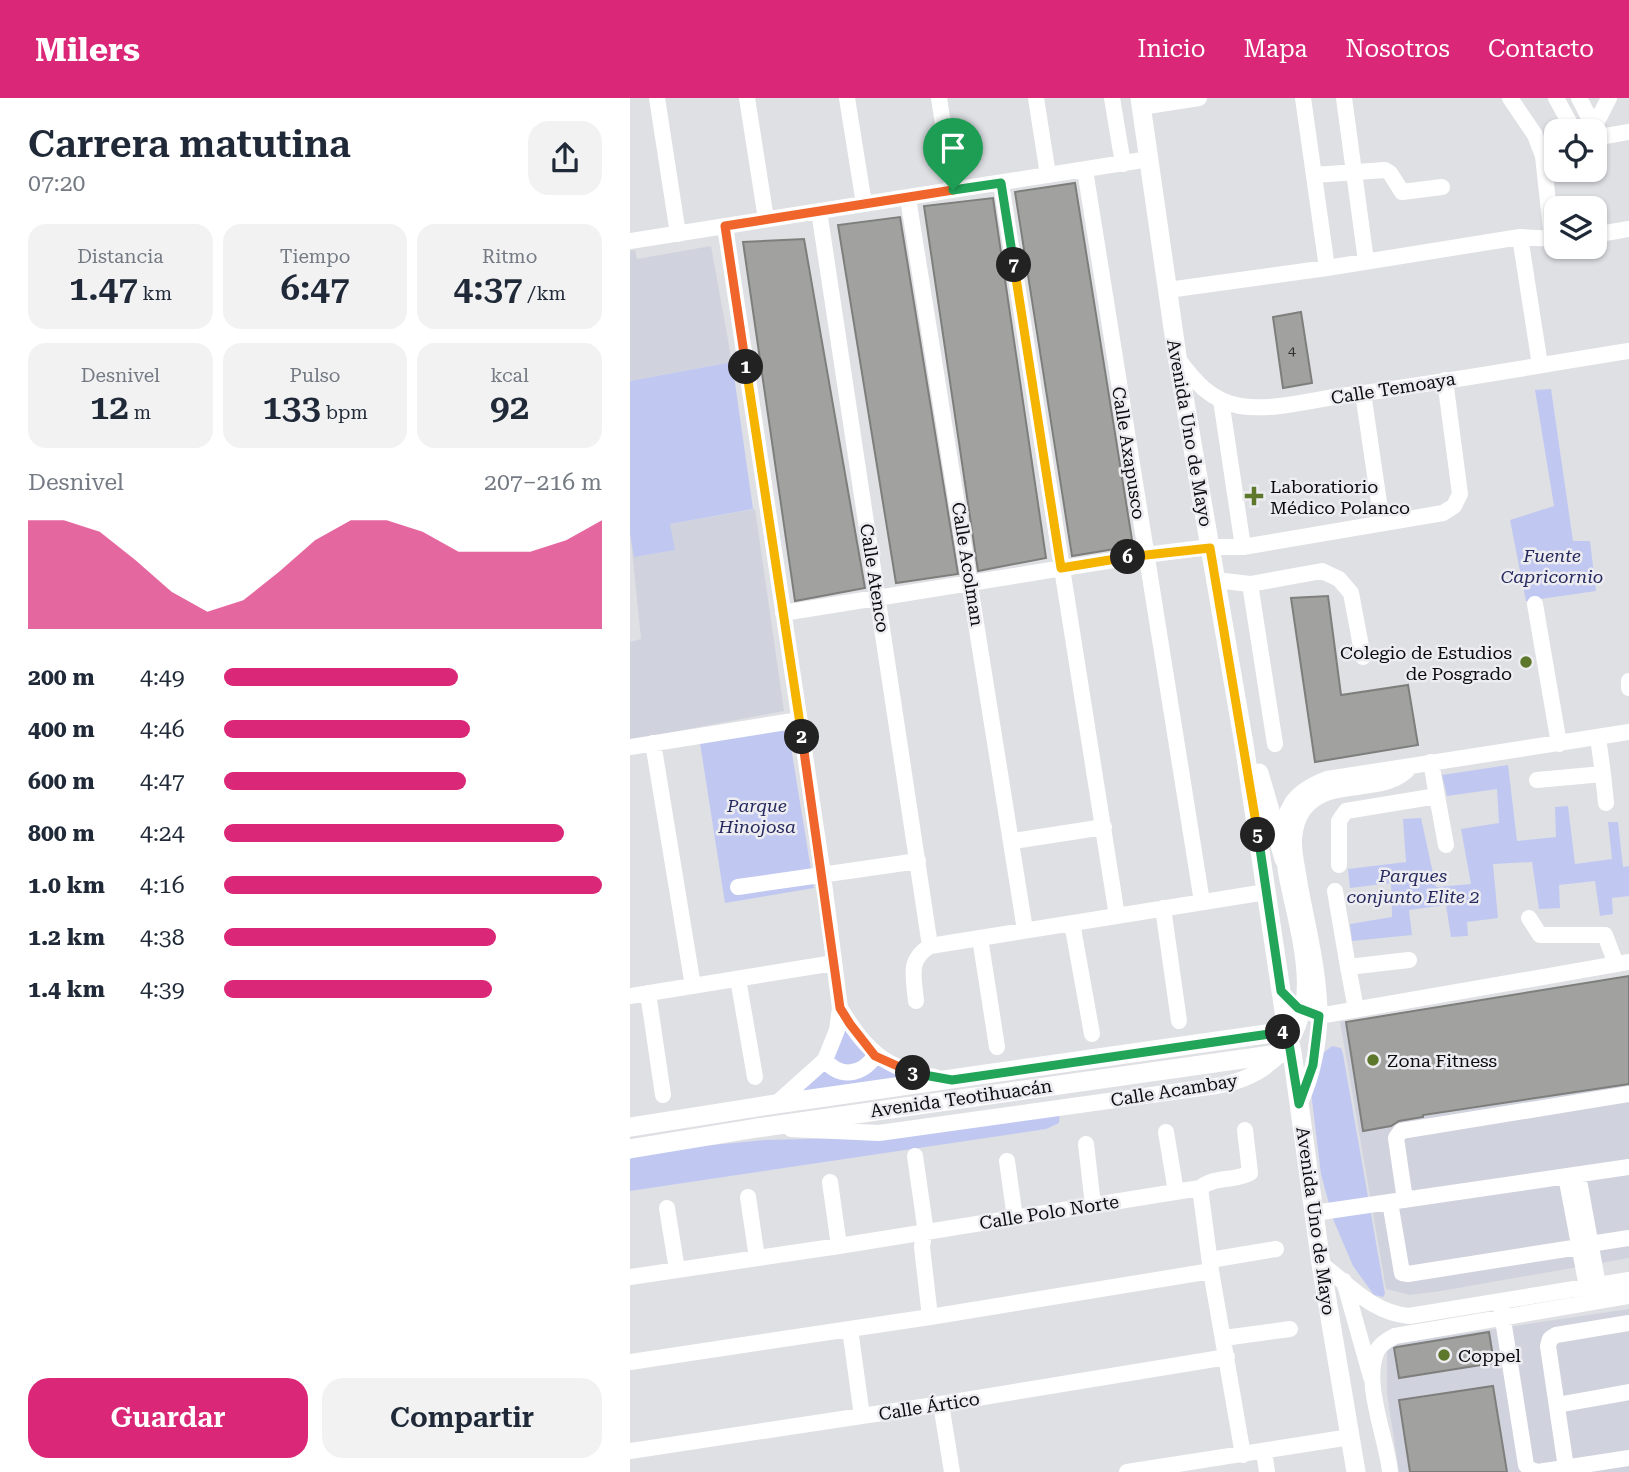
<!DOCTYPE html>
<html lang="es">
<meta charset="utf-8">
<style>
body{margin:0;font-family:"Roboto Serif",serif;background:#f2f2f3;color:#1f2937;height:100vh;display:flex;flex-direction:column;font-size:26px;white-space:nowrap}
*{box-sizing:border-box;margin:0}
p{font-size:23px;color:#747a83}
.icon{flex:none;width:38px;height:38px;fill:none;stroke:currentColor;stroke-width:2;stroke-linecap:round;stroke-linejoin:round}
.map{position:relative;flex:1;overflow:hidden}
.panel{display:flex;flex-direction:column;background:#fff;width:630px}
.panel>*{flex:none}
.tools{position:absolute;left:914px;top:21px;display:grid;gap:14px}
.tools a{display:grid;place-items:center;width:63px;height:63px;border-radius:14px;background:#fff;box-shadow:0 2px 5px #0004;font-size:35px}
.pin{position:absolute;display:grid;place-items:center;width:60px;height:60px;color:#fff;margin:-72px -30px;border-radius:50% 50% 50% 0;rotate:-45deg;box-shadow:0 0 7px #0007}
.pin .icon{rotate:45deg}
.km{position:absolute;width:35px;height:35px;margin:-18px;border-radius:50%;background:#222;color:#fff;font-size:19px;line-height:35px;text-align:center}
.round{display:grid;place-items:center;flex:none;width:74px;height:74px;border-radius:21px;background:#f2f2f3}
.head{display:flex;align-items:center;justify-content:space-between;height:119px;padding:0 28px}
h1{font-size:38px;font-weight:600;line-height:52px}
.metrics{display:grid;grid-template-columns:repeat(3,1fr);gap:10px;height:119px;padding:7px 28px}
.metrics div{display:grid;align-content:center;border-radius:18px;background:#f2f2f3;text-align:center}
.metrics b{font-size:35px;font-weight:600}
.metrics small{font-size:19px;font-weight:400}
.metrics p{font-size:19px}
.chart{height:196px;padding:14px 28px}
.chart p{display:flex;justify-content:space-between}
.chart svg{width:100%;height:126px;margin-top:7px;fill:#db2777;opacity:.7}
.action{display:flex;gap:14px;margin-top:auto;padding:14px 28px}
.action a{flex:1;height:80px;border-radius:21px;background:#db2777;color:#fff;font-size:28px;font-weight:600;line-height:80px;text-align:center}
.action a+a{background:#f2f2f3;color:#1f2937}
ul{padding:0 28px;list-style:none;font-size:23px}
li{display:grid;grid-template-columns:112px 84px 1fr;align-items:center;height:52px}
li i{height:18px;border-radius:9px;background:#db2777}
header{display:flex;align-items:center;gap:42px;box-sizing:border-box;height:98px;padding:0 35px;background:#db2777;color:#fff}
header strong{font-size:33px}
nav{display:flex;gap:38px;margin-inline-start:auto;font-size:24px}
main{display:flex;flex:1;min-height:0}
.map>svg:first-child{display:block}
</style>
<header>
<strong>Milers</strong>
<nav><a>Inicio</a><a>Mapa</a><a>Nosotros</a><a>Contacto</a></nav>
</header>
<main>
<section class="panel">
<div class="head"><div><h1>Carrera matutina</h1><p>07:20</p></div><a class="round"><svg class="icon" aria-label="share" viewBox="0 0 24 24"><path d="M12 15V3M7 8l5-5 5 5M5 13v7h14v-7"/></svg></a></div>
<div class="metrics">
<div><p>Distancia</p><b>1.47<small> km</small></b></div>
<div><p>Tiempo</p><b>6:47</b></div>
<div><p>Ritmo</p><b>4:37<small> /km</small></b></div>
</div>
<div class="metrics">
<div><p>Desnivel</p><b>12<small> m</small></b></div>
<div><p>Pulso</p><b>133<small> bpm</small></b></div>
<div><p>kcal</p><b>92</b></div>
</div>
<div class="chart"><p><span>Desnivel</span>207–216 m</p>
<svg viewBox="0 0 160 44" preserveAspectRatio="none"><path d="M0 44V6L10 6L20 10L30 20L40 31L50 38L60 34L70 24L80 13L90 6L100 6L110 10L120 17L130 17L140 17L150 13L160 6V44z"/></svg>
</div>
<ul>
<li><b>200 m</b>4:49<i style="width:62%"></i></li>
<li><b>400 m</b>4:46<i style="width:65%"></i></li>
<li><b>600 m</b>4:47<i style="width:64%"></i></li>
<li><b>800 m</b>4:24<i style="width:90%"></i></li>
<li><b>1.0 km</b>4:16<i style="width:100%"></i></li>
<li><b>1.2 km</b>4:38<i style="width:72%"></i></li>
<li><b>1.4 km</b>4:39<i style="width:71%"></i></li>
</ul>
<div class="action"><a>Guardar</a><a>Compartir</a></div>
</section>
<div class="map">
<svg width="999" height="1374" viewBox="0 0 999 1374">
<rect width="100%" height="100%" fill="#dfe0e4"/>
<path fill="#d0d3dd" d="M81 148 102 264 0 283V153L5 152 7 161Z
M125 411 154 613 0 642V544L11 541 0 433Z
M999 878V1160L811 1193 780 1197 756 1191 710 924Z
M999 1211V1374H769L757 1295V1247Z"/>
<path fill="#c0c8f2" d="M102 264 123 411 40 426 45 452 4 459 0 435V283Z
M921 291 943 443H960L966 493 896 503 880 422 924 408 905 292Z
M158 631 184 790 95 805 70 645Z
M878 667 887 743 926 739 925 709 938 708 945 766 982 761 978 724H988L993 769 999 768V798L982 800 983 816 970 818 965 783 929 787 930 810 909 811 902 764 863 766 868 820 837 824 838 838 821 839 816 807 779 812 782 837 722 843 720 826 762 819 761 785 720 790 718 771 776 764 773 721 791 720 806 789 841 786 831 731 869 725 867 691 817 698 812 677Z
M213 929 239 957 224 971 200 960Z
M702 948 711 950 713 956 755 1196 753 1199 744 1197 723 1168 703 1121 691 1076 681 994 693 955Z
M244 963 277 980 161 996 195 964 201 972Z
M430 1014 429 1025 416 1031 0 1093V1055L134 1042 257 1039Z"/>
<path fill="#a1a29f" stroke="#7e7f7c" stroke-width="2" d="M445 85 503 448 442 458 385 94Z
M363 100 416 460 348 473 294 108Z
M270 119 328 476 266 485 208 127Z
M174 141 235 490 165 503 113 144Z
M671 214 682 285 653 290 643 219Z
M698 498 711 597 778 587 788 647 685 664 661 500Z
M999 878V986L793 1017V1019L769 1023 761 1028 733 1033 716 924Z
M859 1234 864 1265 769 1280 764 1250 767 1249Z
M863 1288 877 1374H780L769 1302Z"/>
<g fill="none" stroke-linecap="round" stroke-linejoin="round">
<path stroke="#fff" stroke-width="16" d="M27 0 48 136
M117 0 136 121
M217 0 234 106
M309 0 323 92
M406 0 418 77
M482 0 493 66
M673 0 697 170
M714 0 736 163
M880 0 905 37 913 58 922 141
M926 0 944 33
M949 0 964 29
M511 9 569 0
M962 33 979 0
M964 40 999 34
M455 72 572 804
M684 77 755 72 760 75 772 94 812 89
M371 85 487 818
M278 100 395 832
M189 113 300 848
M95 128 193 777 210 910 207 932 195 962 146 1006
M964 137 999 131
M890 139 910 267
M0 143 519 61
M538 192 697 170 890 139 926 141
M548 261C564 283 581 303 610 308 641 313 678 303 710 298 807 286 903 268 999 253
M733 295 752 425
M591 302 613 449
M585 482 620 486 645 646
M620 486 692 473 709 481 721 495 733 559
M905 506 929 646
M153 515 515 457 580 449H613L813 415 824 408 830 396 815 282
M999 583V590
M23 645 63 888
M0 649 169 622
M973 676 976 705
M907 682 973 676 968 639
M807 698 816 747
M383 743 474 729
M709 767V723L716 713 807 698 801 664
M108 789 288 763
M705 793 718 869 779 862
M533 810 549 923
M899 820 910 837H975L986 866
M442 825 462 936
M350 840 367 949
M718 869 726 911
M108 881 125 979
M18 895 33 997
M0 898 204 865
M286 903C284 879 277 862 300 848L636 794
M210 910C236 953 255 971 305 979
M681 915 689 918 999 864
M195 962C210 981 232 977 245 958
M669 1007C684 976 691 937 689 903 687 865 677 826 670 788 668 772 663 756 664 740 665 730 668 719 674 711 700 677 754 700 780 669
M161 1031 249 1035 586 988C611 984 634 974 652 954 695 906 666 830 656 774 653 752 649 725 662 705 670 693 684 686 697 681L999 634
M536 1034 546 1094
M456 1046 463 1107
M285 1058 295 1128 292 1149 300 1219
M377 1063 385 1120
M948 1077 968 1187
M936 1078 957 1189
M200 1084 209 1148
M570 1090 581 1173 613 1357
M118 1099 127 1160
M775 1102 766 1040 771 1033 999 996
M760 1104 772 1175 778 1176 949 1149
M37 1110 47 1172
M684 1115 999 1069
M960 1146 999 1140
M580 1162 646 1151
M691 1166C721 1188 741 1214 779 1218L999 1182
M0 1179 209 1148 570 1090C587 1077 603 1084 620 1075L615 1032
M714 1183 741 1279
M871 1209 896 1367 901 1372 908 1374 999 1360
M220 1231 232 1318
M594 1240 660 1231
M0 1264 300 1219 581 1173
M311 1306 322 1374
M927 1307 999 1294
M0 1353 311 1306 597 1259
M634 1353 637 1374
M936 1370 918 1248 920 1241 926 1237 999 1225
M497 1374 720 1339
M760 1374C757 1340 731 1282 748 1251 752 1245 759 1241 765 1238L999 1198"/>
<path stroke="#fff" stroke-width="19" d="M510 0 547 258 614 646 657 933 662 954 691 1166 726 1374
M629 675 654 761
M0 1029 146 1006 657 933
M0 1051 127 1030 662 954"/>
</g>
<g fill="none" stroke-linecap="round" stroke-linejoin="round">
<defs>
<path id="split-1" d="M116 269 95 128 323 92"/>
<path id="split-2" d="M116 269 172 639"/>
<path id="split-3" d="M172 639 210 910 220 926 245 958 283 975"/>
<path id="split-4" d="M283 975 322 982 653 934"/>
<path id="split-5" d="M628 737 651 893 668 910 689 918 683 967 669 1006 657 933 653 934"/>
<path id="split-6" d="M498 459 580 450 628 737"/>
<path id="split-7" d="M384 167 431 470 498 459"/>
<path id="split-8" d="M323 92 371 85 384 167"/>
</defs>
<use href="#split-1" stroke="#fff" stroke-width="14"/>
<use href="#split-2" stroke="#fff" stroke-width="14"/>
<use href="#split-3" stroke="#fff" stroke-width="14"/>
<use href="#split-4" stroke="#fff" stroke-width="14"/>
<use href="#split-5" stroke="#fff" stroke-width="14"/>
<use href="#split-6" stroke="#fff" stroke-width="14"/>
<use href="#split-7" stroke="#fff" stroke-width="14"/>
<use href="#split-8" stroke="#fff" stroke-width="14"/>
<use href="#split-1" stroke="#f0652b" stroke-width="9"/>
<use href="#split-2" stroke="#f5b400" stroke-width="9"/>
<use href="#split-3" stroke="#f0652b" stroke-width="9"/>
<use href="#split-4" stroke="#22a559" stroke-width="9"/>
<use href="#split-5" stroke="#22a559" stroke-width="9"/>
<use href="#split-6" stroke="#f5b400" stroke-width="9"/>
<use href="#split-7" stroke="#f5b400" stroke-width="9"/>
<use href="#split-8" stroke="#22a559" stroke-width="9"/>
</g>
<g fill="#5d772b" stroke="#ededf1" stroke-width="2.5">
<path d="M620.5 387.5h7v7h7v7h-7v7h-7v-7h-7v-7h7z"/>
<circle cx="896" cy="564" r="7"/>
<circle cx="743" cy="962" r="7"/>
<circle cx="814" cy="1257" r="7"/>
</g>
<g text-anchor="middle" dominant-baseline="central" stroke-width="5" stroke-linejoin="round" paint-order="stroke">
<g font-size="14" fill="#303232">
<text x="662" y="252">4</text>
</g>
<g font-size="18" fill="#0b0c0d" stroke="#ededf1">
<text transform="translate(763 290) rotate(-9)">Calle Temoaya</text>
<text transform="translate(560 335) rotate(80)">Avenida Uno de Mayo</text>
<text transform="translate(499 355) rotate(81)">Calle Axapusco</text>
<text transform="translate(338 466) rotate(81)">Calle Acolman</text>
<text transform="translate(245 480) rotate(81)">Calle Atenco</text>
<text transform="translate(544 992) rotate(-9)">Calle Acambay</text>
<text transform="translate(331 1000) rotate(-8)">Avenida Teotihuacán</text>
<text transform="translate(419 1114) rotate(-9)">Calle Polo Norte</text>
<text transform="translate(686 1123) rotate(82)">Avenida Uno de Mayo</text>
<text transform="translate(299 1308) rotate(-9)">Calle Ártico</text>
</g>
<g font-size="18" fill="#0b0c0d" stroke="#ededf1" text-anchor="start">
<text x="640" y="388">Laboratiorio<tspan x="640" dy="21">Médico Polanco</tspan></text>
<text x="882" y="554" text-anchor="end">Colegio de Estudios<tspan x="882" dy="21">de Posgrado</tspan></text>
<text x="757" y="962">Zona Fitness</text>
<text x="828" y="1257">Coppel</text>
</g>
<g font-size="18" font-style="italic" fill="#262a5f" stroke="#ededf1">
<text x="922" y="457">Fuente<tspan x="922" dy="21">Capricornio</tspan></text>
<text x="127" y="707">Parque<tspan x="127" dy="21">Hinojosa</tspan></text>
<text x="783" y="777">Parques<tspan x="783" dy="21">conjunto Elite 2</tspan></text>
</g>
</g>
</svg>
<div class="tools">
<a><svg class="icon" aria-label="locate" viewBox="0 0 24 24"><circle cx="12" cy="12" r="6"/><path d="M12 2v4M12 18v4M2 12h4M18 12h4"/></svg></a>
<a><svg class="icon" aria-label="layers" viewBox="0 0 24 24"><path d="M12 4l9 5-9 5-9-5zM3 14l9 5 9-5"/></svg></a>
</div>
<div class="pin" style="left:323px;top:92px;background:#1e9e55"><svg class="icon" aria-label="arrive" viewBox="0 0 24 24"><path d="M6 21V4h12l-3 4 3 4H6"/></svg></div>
<b class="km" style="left:116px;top:269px">1</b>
<b class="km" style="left:172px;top:639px">2</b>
<b class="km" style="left:283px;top:975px">3</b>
<b class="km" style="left:653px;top:934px">4</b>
<b class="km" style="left:628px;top:737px">5</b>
<b class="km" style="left:498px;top:459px">6</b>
<b class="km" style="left:384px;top:167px">7</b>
</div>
</main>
